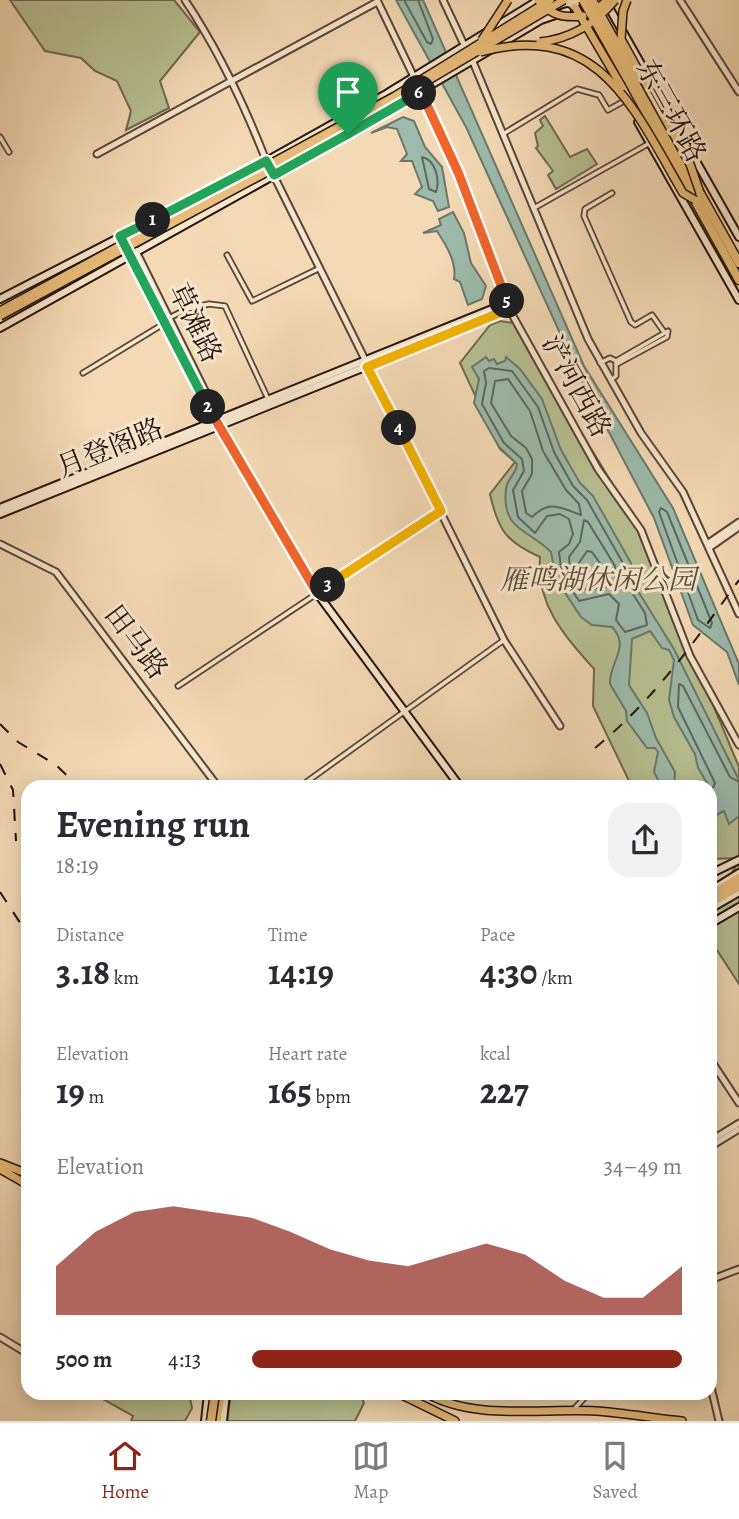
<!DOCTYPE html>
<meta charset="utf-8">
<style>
body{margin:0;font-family:Alegreya,"Noto Serif SC",serif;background:#f2f2f3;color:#2b2b33;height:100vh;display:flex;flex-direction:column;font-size:26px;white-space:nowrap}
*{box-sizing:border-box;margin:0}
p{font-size:23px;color:#7c7c81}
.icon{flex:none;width:38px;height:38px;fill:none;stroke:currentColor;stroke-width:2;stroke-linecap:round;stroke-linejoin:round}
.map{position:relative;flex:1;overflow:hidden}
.sheet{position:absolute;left:21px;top:780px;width:696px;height:620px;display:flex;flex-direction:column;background:#fff;border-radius:21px;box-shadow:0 4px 18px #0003}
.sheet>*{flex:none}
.pin{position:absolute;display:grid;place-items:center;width:60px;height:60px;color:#fff;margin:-72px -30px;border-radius:50% 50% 50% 0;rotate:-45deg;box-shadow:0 0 7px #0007}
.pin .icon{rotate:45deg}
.km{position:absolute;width:35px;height:35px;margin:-18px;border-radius:50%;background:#222;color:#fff;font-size:19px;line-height:35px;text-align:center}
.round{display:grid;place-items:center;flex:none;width:74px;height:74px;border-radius:21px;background:#f2f2f3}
.headline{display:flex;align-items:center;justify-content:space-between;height:119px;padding:0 35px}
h1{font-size:38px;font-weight:700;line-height:52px}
.stats{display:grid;grid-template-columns:repeat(3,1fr);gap:10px;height:119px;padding:7px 35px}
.stats div{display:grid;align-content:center}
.stats b{font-size:35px;font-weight:700}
.stats small{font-size:19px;font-weight:400}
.stats p{font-size:19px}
.chart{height:196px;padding:14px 35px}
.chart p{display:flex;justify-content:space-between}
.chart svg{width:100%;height:126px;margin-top:7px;fill:#8f2418;opacity:.7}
ul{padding:0 35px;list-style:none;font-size:23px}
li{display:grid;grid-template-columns:112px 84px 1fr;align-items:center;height:52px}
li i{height:18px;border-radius:9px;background:#8f2418}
.dock{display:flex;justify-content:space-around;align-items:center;height:98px;border-top:2px solid #e1e1e2;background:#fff;font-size:19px;color:#7c7c81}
.dock a{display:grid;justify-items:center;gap:4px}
.dock .selected{color:#8f2418}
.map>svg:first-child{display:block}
</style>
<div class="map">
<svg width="739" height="1421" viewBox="0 0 739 1421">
<rect width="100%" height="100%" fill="#f4dab4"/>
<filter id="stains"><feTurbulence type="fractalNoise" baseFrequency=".00286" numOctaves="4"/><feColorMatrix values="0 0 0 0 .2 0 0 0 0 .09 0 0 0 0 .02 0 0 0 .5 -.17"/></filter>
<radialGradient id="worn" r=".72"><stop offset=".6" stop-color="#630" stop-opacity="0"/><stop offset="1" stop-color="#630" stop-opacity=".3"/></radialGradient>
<path fill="#b7c090" stroke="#6c6a4e" stroke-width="2" d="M10 0H174L200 32 160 81 169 108 126 130 131 111 117 81 95 71 81 58 45 51Z
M545 116 570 157 587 149 597 164 556 189 548 175 553 171 536 148 538 146 535 133 543 126 540 120Z
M500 321 514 323 639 527 739 767V858L711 859 710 788 632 787 593 706 594 669C564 635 536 605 540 557 506 542 498 530 490 494L515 462 500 449 460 363 490 325Z
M739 861V984L711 941 710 908Z
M92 1393H189L192 1408 185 1421H131L133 1416Z
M231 1393H359L364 1403 355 1421H227Z"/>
<path fill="#9cbbac" stroke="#6b786c" stroke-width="2" d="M396 0H423L584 366 673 508 739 664V685L727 652 693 625 654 518 580 377 466 127Z
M403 117 414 121 425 147 442 167 449 207 438 211 433 201 415 194 422 187 412 161H401L407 154 397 129 387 127 371 133Z
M453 212 464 233 471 263 486 286 482 299 468 305 460 282 454 279C457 262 446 245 437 231L423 233 441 225 439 219Z
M486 357 489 361 494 359 497 364 505 361 506 357 520 369 542 399 561 450 580 483 593 496 631 563 636 588 674 649 739 780V816L729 824 724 811 711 818 713 801 710 788 698 768 695 754 674 717 669 700 674 660 669 650 662 648 650 631 632 639 629 685 647 713 656 738 675 772 674 787H662L654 772 658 752 655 748H647L627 721 626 711 610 684C609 662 631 647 612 627L592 625 581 617 556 579 551 552C530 530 501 531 506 489 507 478 517 473 517 464L499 447 474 403 479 379 472 367Z"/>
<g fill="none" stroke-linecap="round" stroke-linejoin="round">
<path stroke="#5f685c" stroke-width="2" d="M404 0 427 42 431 44 433 39 418 0
M422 157C436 160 440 180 436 192L429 189Z
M489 368 512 371 538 407 554 452 573 486 587 500 624 565 627 585 645 613 647 625 625 632 616 620 619 604 609 594 579 601 562 575 559 552 569 544 573 534 569 519 560 514 547 516 535 533 518 517 513 490 524 471 522 459 504 443 482 404 486 383 484 371Z
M508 379 530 411 543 451 566 490 579 504 581 515C561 508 550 499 532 517L526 513 522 491 532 474V459L526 448 511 436 491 403 495 381Z
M661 508 667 512 712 623 710 628 698 620 659 512Z
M584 520 588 522 615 566V586L582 590 570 572 569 557 580 542Z
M587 551 592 552 604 569 603 574 585 576 579 563Z
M710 794 715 783 678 707 679 684 683 686 730 777 739 782"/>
<defs>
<path id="minor" d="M503 134 577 89 599 95 608 110 626 100
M0 137 9 152
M612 193 585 209 584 216 631 322 635 325 652 315 664 332
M534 208 648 144
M227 255 252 301 320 268
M169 318 187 309 209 304 225 306 268 399
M616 361 668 331 667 337 617 364
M600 363 610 358 616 361V376L611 380
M83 373 165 323
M178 686 441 511
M298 788 504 640
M574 1409 589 1393"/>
<path id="tertiary" d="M185 0C219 51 245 106 267 163
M377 0 414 77
M443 0 466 49
M680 0 739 92
M471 57 588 339 641 433 683 492 739 614
M97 154 377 2
M273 174 504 640 560 726
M131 241 220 421
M125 245 216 423
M509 309 598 469 641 530 690 656 739 745
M0 544 56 572 219 788
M707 544 739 522
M709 548 739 527
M710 1059 739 1103
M710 1141 739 1123
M710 1147 739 1129
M710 1280 739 1269
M0 1337 28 1354
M710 1383 719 1421"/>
<path id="secondary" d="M607 4 739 237
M638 122 739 300
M0 299 252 169 386 94 539 0
M0 328 348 134 541 20 567 11
M218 427 317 593 461 788
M0 508 507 303
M0 514 509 309 458 172 414 77
M710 874 739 860
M710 891 739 873
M710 909 739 892
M710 924 739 907
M205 1421 208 1393
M223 1421 226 1393"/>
<path id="primary" d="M0 1163 28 1174
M0 1169 28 1185
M398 1393 455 1421
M426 1393C474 1421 543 1408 596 1411 624 1413 653 1418 682 1421"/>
<path id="trunk" d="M634 75 739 263
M627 78 739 280
M710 896 739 878
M710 903 739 886
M216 1421 221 1393"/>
</defs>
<use href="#minor" stroke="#564636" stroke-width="7"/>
<use href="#tertiary" stroke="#564636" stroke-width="9"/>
<use href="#secondary" stroke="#22140c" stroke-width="10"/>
<use href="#primary" stroke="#22140c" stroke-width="10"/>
<use href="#trunk" stroke="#22140c" stroke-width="11"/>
<use href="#minor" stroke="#f8e7ce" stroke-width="3.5"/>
<use href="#tertiary" stroke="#f8e7ce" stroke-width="5"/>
<use href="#secondary" stroke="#f8e7ce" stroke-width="6"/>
<use href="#primary" stroke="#eabd7a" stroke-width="7"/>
<use href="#trunk" stroke="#eabd7a" stroke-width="8"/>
<path stroke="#22140c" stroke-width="2" stroke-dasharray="12 12" stroke-linecap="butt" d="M0 724 18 742 56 765 80 788
M595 748C655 699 694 642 739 580
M0 764 13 790 16 841
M0 892 28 935"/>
<defs>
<path id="primary-bridge" d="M538 0C553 16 562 18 583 16
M627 0 623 11 621 39 690 164 700 193
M575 7 622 87
M594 11 608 0
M482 40 508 0
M540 42C570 39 596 23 615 0
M480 52C599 20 633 107 683 193L695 200
M0 311 395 96 550 0
M0 316 341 132 564 0"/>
<path id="trunk-bridge" d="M583 0 627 78
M592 0 634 75
M211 1421 215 1393"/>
</defs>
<use href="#primary-bridge" stroke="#22140c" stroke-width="10" stroke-linecap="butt"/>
<use href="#trunk-bridge" stroke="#22140c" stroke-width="11" stroke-linecap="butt"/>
<use href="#primary-bridge" stroke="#eabd7a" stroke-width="7"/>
<use href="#trunk-bridge" stroke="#eabd7a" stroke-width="8"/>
</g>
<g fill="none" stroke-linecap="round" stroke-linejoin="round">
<defs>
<path id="split-1" d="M153 220 266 161 274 175 348 134"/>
<path id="split-2" d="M153 220 120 236 208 407"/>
<path id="split-3" d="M208 407 317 593 328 585"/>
<path id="split-4" d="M328 585 441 511 399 428"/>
<path id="split-5" d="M399 428 367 367 509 309 507 301"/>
<path id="split-6" d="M419 93 421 92 458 172 507 301"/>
<path id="split-7" d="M348 134 419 93"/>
</defs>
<use href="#split-1" stroke="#fff" stroke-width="14"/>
<use href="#split-2" stroke="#fff" stroke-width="14"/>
<use href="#split-3" stroke="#fff" stroke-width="14"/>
<use href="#split-4" stroke="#fff" stroke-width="14"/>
<use href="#split-5" stroke="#fff" stroke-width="14"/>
<use href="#split-6" stroke="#fff" stroke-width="14"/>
<use href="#split-7" stroke="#fff" stroke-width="14"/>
<use href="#split-1" stroke="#22a559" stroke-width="9"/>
<use href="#split-2" stroke="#22a559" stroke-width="9"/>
<use href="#split-3" stroke="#f0652b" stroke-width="9"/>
<use href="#split-4" stroke="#f5b400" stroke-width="9"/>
<use href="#split-5" stroke="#f5b400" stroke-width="9"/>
<use href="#split-6" stroke="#f0652b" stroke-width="9"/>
<use href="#split-7" stroke="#22a559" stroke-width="9"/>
</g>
<g text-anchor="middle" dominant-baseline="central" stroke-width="6" stroke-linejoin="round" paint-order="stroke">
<g font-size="28" fill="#22140c" stroke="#f8e7ce">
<text transform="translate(671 111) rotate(61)">东三环路</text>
<text transform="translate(195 323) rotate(64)">草滩路</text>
<text transform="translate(576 386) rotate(61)">浐河西路</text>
<text transform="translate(110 448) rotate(-22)">月登阁路</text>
<text transform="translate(136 642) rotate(53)">田马路</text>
</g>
<g font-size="28" font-style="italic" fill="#56503a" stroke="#f8e7ce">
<text x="598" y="580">雁鸣湖休闲公园</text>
</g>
</g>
<rect width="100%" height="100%" filter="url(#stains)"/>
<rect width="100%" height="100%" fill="url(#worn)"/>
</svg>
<div class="pin" style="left:348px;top:134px;background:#1e9e55"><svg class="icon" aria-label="arrive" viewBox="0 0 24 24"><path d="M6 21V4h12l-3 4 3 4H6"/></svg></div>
<b class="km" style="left:153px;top:220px">1</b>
<b class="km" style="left:208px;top:407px">2</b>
<b class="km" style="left:328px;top:585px">3</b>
<b class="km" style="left:399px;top:428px">4</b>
<b class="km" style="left:507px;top:301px">5</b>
<b class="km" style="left:419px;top:93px">6</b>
<section class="sheet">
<div class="headline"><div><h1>Evening run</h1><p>18:19</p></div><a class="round"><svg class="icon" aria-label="share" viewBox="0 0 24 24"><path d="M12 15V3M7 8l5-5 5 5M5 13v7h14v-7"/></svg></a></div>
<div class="stats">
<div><p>Distance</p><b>3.18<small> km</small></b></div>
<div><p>Time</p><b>14:19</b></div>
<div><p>Pace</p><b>4:30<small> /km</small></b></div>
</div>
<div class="stats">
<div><p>Elevation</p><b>19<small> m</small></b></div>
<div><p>Heart rate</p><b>165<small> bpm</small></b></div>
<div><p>kcal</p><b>227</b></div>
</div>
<div class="chart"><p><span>Elevation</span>34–49 m</p>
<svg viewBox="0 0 160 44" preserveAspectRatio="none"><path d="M0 44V27L10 15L20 8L30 6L40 8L50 10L60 15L70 21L80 25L90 27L100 23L110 19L120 23L130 32L140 38L150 38L160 27V44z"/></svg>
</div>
<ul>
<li><b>500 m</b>4:13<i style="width:100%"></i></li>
</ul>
</section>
</div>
<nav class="dock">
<a class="selected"><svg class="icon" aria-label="home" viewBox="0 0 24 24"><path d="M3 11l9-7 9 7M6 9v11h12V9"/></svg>Home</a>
<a><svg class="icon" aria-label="map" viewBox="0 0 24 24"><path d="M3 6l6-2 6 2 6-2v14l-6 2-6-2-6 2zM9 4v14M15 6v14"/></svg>Map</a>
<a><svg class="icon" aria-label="saved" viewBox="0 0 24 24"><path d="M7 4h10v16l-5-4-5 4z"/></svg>Saved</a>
</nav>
